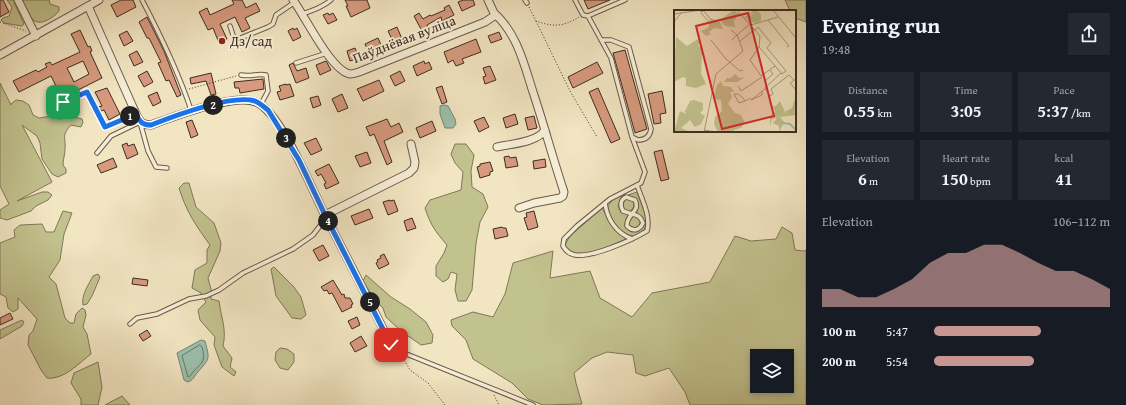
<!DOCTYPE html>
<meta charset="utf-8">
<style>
body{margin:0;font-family:"Gentium Book Plus",serif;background:#242831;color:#f1f3f6;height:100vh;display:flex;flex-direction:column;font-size:15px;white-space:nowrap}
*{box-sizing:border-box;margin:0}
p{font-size:13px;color:#9ea1a6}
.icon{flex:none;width:22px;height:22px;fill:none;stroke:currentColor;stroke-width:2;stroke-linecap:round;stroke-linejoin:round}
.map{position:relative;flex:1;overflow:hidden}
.details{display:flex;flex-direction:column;background:#171b24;width:320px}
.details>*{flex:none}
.buttons{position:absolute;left:750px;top:349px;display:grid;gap:8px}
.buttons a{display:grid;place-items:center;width:44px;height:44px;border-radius:0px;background:#171b24;box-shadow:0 2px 6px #0003;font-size:20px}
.pin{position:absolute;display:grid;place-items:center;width:34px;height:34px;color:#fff;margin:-17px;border-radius:8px;box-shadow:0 2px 6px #0006}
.km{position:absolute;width:20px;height:20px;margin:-10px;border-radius:50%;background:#222;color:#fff;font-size:11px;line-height:20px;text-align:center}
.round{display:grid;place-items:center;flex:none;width:42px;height:42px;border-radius:0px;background:#242831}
.headline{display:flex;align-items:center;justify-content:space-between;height:68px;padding:0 16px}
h1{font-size:22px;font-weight:600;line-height:30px}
.figures{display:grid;grid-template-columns:repeat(3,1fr);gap:6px;height:68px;padding:4px 16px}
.figures div{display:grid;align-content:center;border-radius:0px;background:#242831;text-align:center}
.figures b{font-size:17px;font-weight:600}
.figures small{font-size:11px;font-weight:400}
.figures p{font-size:11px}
.chart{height:112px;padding:8px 16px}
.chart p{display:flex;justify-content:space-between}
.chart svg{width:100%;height:72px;margin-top:4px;fill:#c59692;opacity:.7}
ul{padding:0 16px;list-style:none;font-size:13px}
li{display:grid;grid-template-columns:64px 48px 1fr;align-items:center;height:30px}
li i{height:10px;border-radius:5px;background:#c59692}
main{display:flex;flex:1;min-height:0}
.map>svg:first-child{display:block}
</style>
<main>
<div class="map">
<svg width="806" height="405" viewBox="0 0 806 405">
<rect width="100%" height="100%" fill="#f2e5c2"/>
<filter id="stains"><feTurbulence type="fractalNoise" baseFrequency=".005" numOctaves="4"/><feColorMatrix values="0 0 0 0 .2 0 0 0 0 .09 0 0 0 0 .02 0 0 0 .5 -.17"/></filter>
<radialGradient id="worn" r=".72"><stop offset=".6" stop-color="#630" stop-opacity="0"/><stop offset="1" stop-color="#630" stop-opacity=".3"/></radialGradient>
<path fill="#c2c28e" stroke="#807758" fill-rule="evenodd" d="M7 0H13L24 24 22 26 4 23 1 20 3 18 9 16 12 7Z
M22 0H49L50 4 59 7V11C55 16 50 19 45 21 31 27 27 10 22 0Z
M785 0H806V22L795 18V11H790Z
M0 83 11 105 12 103 16 100 23 101 29 105 33 115 39 118 52 116 60 119 74 117 82 119 83 122 81 127 71 125C61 136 66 137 65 149 65 154 63 160 63 165L66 169V173L58 177 52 174 42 159 40 143 37 136 22 125 52 182 17 201 42 192H48L52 195 48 200 36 206 31 211 7 220 0 218V210L9 204 0 186Z
M455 144H466L474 155 471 171 472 187 483 194 488 207 480 222 476 243 472 290 466 301H458L455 290 457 274 451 272 448 279 443 282 436 276V266L444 253 447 245C435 231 431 226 425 208L430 200 461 190 463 172 455 163 451 154Z
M184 183H189L196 207 214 223 221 243 220 251 208 278 211 289V299L219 301C221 317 227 330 223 346L232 358 230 367 236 372 234 376 222 367 214 345 215 337 200 320 198 310 206 302 201 293 192 288 195 270 207 263V250L210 245C196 226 186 211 179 188Z
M637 192C640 202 648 215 646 225 645 229 643 231 641 233 626 244 608 219 608 206L614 198 622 196 618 206 621 212 628 215 626 219 625 225C630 232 636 234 643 227V218L636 213C639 207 638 204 636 198L628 195Z
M622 205a6 6 0 1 1 12 0a6 6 0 1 1-12 0Z
M602 208 616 231 626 239C613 244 571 266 565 245L570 236Z
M63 211 72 213 64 234 60 260 49 277 56 284 65 318 70 323H74L76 314 82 308 85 310 86 315 83 327 87 334 91 354C79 363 64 380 47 378L41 370 28 345 29 335 33 331 37 319 18 298V309L13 312 8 308 6 297 0 294V243L15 237 14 230 20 225 42 224 46 232H54Z
M628 222a6 6 0 1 1 12 0a6 6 0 1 1-12 0Z
M782 227 792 233 795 250 804 251 806 250V405H690L685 392 669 368 645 376 636 373 633 355 607 352 592 358 574 373 576 383 582 404 543 405 528 399 512 383 473 359 466 340 452 326 451 320 473 312 493 317 505 294 513 263 553 251 550 278 590 271 600 298 632 317 652 293 710 282 735 236 751 241 776 239ZM757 356H787V386H757Z
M274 267 293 286 301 297 306 315 301 319 292 318 276 296 271 269Z
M98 274 100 277 92 296 87 304 83 305C81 295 89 284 93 276Z
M366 275 391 297 410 309 426 322 433 335 432 343 421 345 401 331 386 317 383 308 373 297 363 281Z
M22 320 24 322 22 326 0 339V330Z
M280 348 287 349 294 354V362L288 370 280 368 275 360 276 352Z
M98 362 102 387 98 405H81V399L71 383 74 373Z
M122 396 130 405H105Z"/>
<path fill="#9cc0ad" stroke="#768575" d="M444 105 448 106 455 119 456 124 453 128H445L440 114V106Z
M201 340 205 341C210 360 210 358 197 373 194 377 193 380 188 382L184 380 177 353Z"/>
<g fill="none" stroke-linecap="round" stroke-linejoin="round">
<path stroke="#6c7667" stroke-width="1" d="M200 345 202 347C207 365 199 363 190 376L188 377 182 356Z"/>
</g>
<path fill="#d79a7e" stroke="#3d2c21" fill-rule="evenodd" d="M0 0H3L9 12 0 17Z
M121 0H133L136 7 117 17 111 5Z
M232 0H242L246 8 256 3 260 11 245 18 250 28 242 32 235 17 220 24 227 39 219 43 213 28 208 30 199 12 207 8 210 15 234 4Z
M345 0H367L370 8 351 17 346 6H348Z
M463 0H473L475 5 462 11 458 2Z
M584 0H610L588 9Z
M449 5 454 15 442 21 441 17 427 25 428 28 422 31 414 16 419 13 423 19 430 15 431 16 445 10 444 8Z
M328 13 329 15 333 13 337 20 328 24 323 15Z
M147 17 164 51 181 95 177 97 169 80 166 81 158 63 161 62 149 38H147L139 22Z
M397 27 402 39 394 43 388 31Z
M293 28 294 30 297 28 301 37 293 41 288 31Z
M80 30 88 47 90 46 92 51 90 52 102 78 62 98 51 76 19 92 13 81 36 70 38 72 47 67 45 64 50 62 52 65 80 52 71 34ZM83 61 89 74 74 82 67 68Z
M127 31 133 41 124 46 119 35Z
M499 32 502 39 491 43 488 36Z
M378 38 382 47 369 53 365 44Z
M476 39 481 52 462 59 464 63 456 66 453 60 448 63 444 52Z
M355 48 359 58 350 61 347 51Z
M625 50 647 129 635 133 613 53Z
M137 51 143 62 134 66 129 55Z
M326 61 331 70 320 75 316 65Z
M424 61 425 64 429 62 432 69 417 76 413 66Z
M597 62 603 73 573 88 568 77Z
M293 63 297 71 306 68 309 78 296 83 289 65Z
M490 66 496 80 485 84 483 77 486 76 483 68Z
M147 71 153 82 144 87 138 76Z
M400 71 405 81 395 86 390 76Z
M211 73 216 94 211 95 206 81 191 84 190 78Z
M263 79 264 89 240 93 239 88H235L234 82Z
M379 80 384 91 363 101 357 89Z
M286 84V85L290 84 294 96 280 100 277 92 281 91 279 86Z
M442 86 447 102 442 104 436 88Z
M107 88 120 114 109 120 104 110 101 111 98 107 102 106 95 92Z
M598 88 620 139 611 143 589 92Z
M662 91 666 113 660 114 661 123 654 124 648 94Z
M157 92 161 102 153 106 148 96Z
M342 94 348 108 338 112 332 99Z
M318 96 321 105 313 108 310 98Z
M515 114 518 124 506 128 503 118Z
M534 116 537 128 528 130 525 118Z
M484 117 489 127 479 132 474 121Z
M387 119 391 127 399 123 403 132 384 141 392 162 387 165 374 134 370 136 366 127Z
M192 120 198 135 191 138 186 122Z
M432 121 436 131 420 138 416 128Z
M316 138 322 150 311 155 304 143Z
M127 143 128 146 134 144 138 154 127 159 122 145Z
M662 150 669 179 661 181 654 152Z
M367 152 371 163 360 167 355 156Z
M509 156 510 158 516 157 518 166 506 168 504 157Z
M113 158 117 167 101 173 97 165Z
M545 159 546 167 534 169 533 161Z
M490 162 493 171 490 172V175L480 178 477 167 480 166V164Z
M329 164 339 183 326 189 324 184 326 183 321 174 318 176 315 171Z
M390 200V201L394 200 398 211 388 215 383 202Z
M369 209 373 218 355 225 351 216Z
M534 211 538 227 528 230 524 218 527 217 526 213Z
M412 218 416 228 407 231 404 221Z
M502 227 503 228H506L508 236 495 239 493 229Z
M323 245 329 256 319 261 313 250Z
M384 254 389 264 379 269 376 263 378 262 377 260 381 258 380 256Z
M133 278 148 280 147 286 132 284Z
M333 280 342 295 344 294 345 298H350L353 304 351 305 352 307 342 312 332 293 329 294 327 290 324 291 321 287Z
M10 313 13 319 0 325V318Z
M357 317 360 325 352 329 348 321Z
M147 330 151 336 143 341 139 335Z
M361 336 367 346 355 352 350 343Z"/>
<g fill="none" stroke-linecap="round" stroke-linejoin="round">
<defs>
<path id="service" d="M142 0C161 36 178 71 191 110
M525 0 527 3
M575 0 583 15 588 16 625 0
M302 14C312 11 323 7 331 0
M588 16 611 58 632 137 638 140C646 140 650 136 651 129L629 47 611 40H601
M230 26 234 38 238 39 268 27 273 24 276 15 295 2
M296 63 327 53
M241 75C251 77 258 73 266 75L268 91 261 104
M63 102 87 92 105 127 136 114
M632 137 645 172 641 183 610 199 577 226 564 239 563 246C566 251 569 254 575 255 592 258 632 240 647 231 651 216 642 200 637 185
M97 153 111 136 140 122 148 151 156 167 167 168
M605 203C607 219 616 233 632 239
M632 214C638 215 641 217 643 223 639 231 633 232 627 226 626 214 641 212 635 200L626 197C620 200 620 206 623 211L632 214
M130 324 137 318 157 314 189 299 206 296 219 290 243 273 293 249 313 235 323 222 325 216
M391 345 404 353 533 405"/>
<path id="minor" d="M18 0 36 36
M293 0C305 16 331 71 350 74 353 74 356 73 359 72L485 22 494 16V13L488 0
M88 6 136 114C140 122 142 125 151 125 173 117 234 93 256 102 281 112 313 192 326 217 348 260 370 302 391 345
M494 13C517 33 524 64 533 92 544 125 553 159 564 192L563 196 560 198 534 203 519 208
M0 55 99 0
M497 147C511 144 538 142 545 130
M325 215 409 173 414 168 415 162 411 144"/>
</defs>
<use href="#service" stroke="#6a5a49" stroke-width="5.5"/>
<use href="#minor" stroke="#6a5a49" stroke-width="9"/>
<path stroke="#3d2c21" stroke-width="1" stroke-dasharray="1 2" stroke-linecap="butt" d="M529 7 536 21C553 27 563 27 579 17
M536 21 570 91 597 137
M0 22 26 31
M189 89 236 76
M403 358 410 370 428 383 445 405
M494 395 499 405"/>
<use href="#service" stroke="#f7eed7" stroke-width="3.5"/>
<use href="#minor" stroke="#f7eed7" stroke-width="7"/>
</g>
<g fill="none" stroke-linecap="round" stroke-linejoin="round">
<defs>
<path id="route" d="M63 102 87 92 105 127 136 114C140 122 142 125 151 125 174 116 232 94 255 101 260 103 264 107 268 110L299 160 325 215 391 345"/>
</defs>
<use href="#route" stroke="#fff" stroke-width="8"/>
<use href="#route" stroke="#1a73e8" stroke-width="5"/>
</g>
<circle fill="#8f2418" stroke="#f7eed7" stroke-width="1.5" cx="222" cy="41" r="4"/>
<g text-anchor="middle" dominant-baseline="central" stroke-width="4" stroke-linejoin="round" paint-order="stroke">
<g font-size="14" fill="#3d2c21" stroke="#f7eed7">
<text transform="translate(404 39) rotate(-21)">Паўднёвая вуліца</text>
</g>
<g font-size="14" fill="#3d2c21" stroke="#f7eed7" text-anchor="start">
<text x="230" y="41">Дз/сад</text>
</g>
</g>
<g transform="translate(674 10)">
<rect width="122" height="122" fill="#f2e5c2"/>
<path d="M60 0 65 4 60 11 61 17 51 16 46 10ZM82 0 87 4V11L80 13 73 9ZM37 8 46 12 49 19 40 18 35 22 37 24 32 26 27 21 34 18ZM2 27 13 36 24 29 27 31 24 36 28 37V42L27 63 32 74 22 78 12 76V68L9 67 0 72ZM61 64 65 68 71 67 63 72H50L53 68H57ZM47 71 49 76 57 77 60 82H56L58 87 54 94 61 103 67 105 70 111 68 117 56 122H44L40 114 41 107 48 101 47 90 39 89 43 75ZM122 86V108L121 105 106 107 110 112 105 122V116L99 113 103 108 98 109 96 116V108L101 102 99 96H102L106 91 112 104V101L118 98ZM20 90 29 93V100L26 103 31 106 27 114 21 117 16 110 7 118 16 122H0L6 101 12 104 11 101 16 91Z" fill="#c2c28e"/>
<path fill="none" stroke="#9cc0ad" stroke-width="2" d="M108 113 116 114 122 120"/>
<path fill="none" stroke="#aa9b82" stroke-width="1" d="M63 0 86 26 85 37 108 64 112 61 93 38 97 33 84 17 81 20M99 0 122 28M26 2 30 1 37 10M27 3 35 12M0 4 27 0M71 8 81 0M94 10 115 36 113 37M0 12 8 2M77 15 104 7M57 20 63 25 58 30M37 30 52 49 66 61 69 60M66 31 81 19M85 37 76 50 87 66 101 56M107 63 91 78 96 86 99 84 97 79 115 65 120 70M122 69 116 73 122 80M91 71 99 64 96 60M64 76 67 81 88 67M88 81V85L77 90 91 79M71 91 65 93 60 84H64L68 87 71 91 77 88M30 120 42 122M30 122 42 64 69 41 63 25 76 14"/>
<path fill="#d62828" fill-opacity="0.15" stroke="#d62828" stroke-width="2" d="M74 3 100 106 48 119 22 16Z"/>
<rect width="122" height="122" fill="none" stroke="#3d2c21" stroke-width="2"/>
</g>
<rect width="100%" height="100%" filter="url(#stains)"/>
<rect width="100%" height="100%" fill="url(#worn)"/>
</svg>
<div class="buttons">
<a><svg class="icon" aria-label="layers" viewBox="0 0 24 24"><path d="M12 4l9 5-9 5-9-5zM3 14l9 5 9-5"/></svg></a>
</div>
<div class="pin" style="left:63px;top:102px;background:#1e9e55"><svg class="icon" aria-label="arrive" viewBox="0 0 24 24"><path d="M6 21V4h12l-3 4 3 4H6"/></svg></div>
<div class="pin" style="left:391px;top:345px;background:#d93025"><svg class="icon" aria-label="check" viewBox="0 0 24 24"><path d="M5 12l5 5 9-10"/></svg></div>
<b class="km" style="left:130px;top:116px">1</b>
<b class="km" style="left:213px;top:105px">2</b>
<b class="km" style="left:286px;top:138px">3</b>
<b class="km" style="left:328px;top:221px">4</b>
<b class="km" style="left:370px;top:302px">5</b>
</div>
<section class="details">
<div class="headline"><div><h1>Evening run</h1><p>19:48</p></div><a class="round"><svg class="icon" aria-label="share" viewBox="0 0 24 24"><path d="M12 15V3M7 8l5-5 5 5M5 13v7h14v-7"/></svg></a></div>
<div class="figures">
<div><p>Distance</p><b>0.55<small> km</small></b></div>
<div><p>Time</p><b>3:05</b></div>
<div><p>Pace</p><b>5:37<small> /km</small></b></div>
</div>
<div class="figures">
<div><p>Elevation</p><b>6<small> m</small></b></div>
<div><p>Heart rate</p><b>150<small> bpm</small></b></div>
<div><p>kcal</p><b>41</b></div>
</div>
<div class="chart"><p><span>Elevation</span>106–112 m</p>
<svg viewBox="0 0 160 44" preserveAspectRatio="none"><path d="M0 44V33L10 33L20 38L30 38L40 33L50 27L60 17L70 11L80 11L90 6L100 6L110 11L120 17L130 22L140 22L150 27L160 33V44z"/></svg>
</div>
<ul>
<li><b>100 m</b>5:47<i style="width:61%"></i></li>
<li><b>200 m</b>5:54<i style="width:57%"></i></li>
</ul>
</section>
</main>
